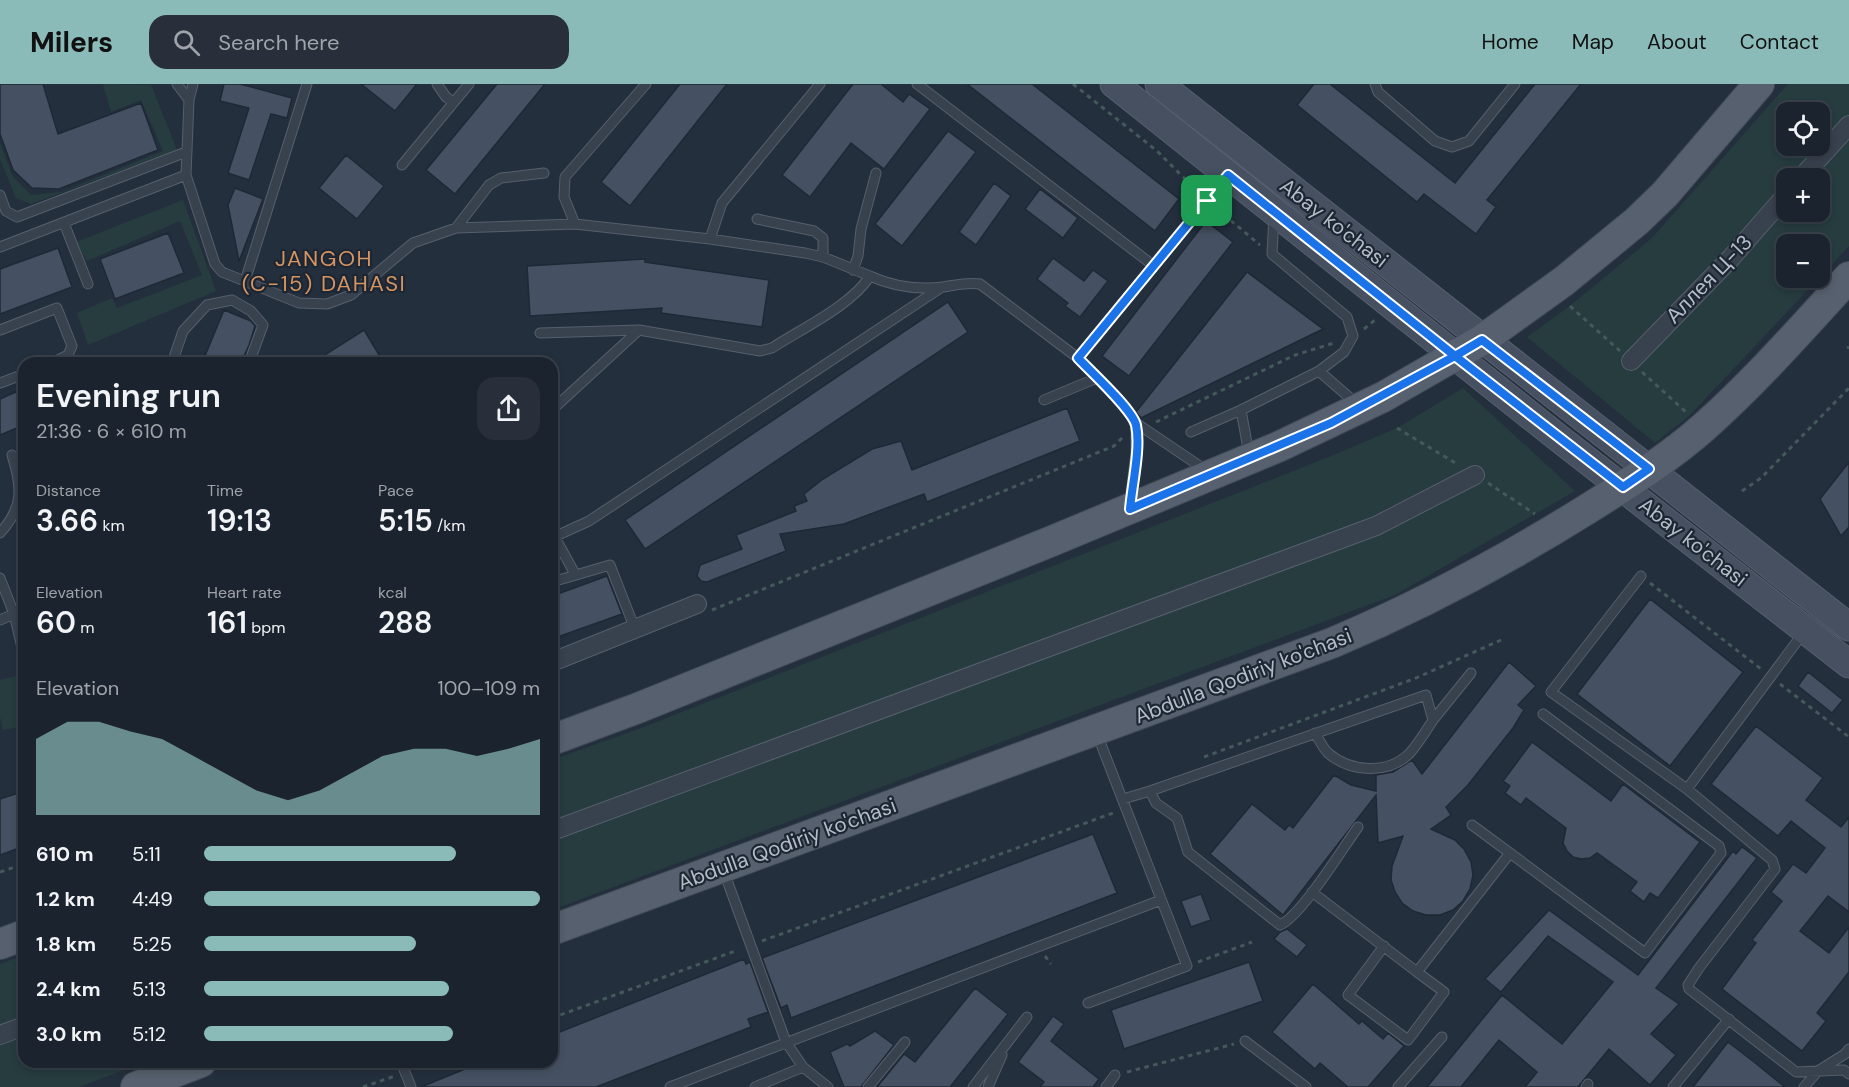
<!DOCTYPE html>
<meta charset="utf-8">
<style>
body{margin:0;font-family:"DM Sans",sans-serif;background:#282f3a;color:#f1f3f6;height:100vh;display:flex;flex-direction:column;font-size:22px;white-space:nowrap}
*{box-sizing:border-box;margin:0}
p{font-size:20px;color:#a0a4aa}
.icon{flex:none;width:33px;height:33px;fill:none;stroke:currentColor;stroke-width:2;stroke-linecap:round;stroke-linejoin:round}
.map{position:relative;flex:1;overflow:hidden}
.sheet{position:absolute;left:18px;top:273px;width:540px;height:711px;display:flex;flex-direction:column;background:#1b232e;border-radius:18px;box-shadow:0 3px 9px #0003,0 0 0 2px #39404a}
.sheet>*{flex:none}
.buttons{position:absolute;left:1776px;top:18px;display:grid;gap:12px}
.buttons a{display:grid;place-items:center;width:54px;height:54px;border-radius:12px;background:#1b232e;box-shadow:0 3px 9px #0003,0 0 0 2px #39404a;font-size:30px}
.pin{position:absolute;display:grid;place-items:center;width:51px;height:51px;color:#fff;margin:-26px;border-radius:12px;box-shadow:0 3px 9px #0006}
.round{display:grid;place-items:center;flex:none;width:63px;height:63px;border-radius:18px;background:#282f3a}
.summary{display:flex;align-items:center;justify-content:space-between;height:102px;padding:0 18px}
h1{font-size:33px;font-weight:600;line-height:45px}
.metrics{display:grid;grid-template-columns:repeat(3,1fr);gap:9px;height:102px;padding:6px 18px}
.metrics div{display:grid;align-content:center}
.metrics b{font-size:30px;font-weight:600}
.metrics small{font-size:16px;font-weight:400}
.metrics p{font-size:16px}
.chart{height:168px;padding:12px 18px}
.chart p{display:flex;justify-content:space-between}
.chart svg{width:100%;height:108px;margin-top:6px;fill:#8bbbb9;opacity:.7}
ul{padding:0 18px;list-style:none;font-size:20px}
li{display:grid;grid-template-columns:96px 72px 1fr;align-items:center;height:45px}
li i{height:15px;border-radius:8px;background:#8bbbb9}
header{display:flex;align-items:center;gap:36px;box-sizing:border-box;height:84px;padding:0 30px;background:#8bbbb9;color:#111}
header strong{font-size:28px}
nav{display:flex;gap:33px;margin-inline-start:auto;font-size:21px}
.search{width:420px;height:54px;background:#282f3a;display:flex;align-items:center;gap:15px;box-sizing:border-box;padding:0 21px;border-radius:18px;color:#a0a4aa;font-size:22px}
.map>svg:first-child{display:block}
</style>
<header>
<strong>Milers</strong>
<div class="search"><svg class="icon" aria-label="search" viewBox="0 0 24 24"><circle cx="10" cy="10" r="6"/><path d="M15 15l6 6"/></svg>Search here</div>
<nav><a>Home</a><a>Map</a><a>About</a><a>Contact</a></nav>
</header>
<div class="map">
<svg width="1849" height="1003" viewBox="0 0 1849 1003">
<rect width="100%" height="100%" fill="#242f3e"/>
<path fill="#263c3f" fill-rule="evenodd" d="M107 0 151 1 177 66 31 120 16 114 0 75V59L13 93 31 111 61 108 163 67 141 16 111 28 103 1Z
M1788 0H1849V162L1820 193V160H1786V194H1819L1690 331 1655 359 1527 253 1570 222 1652 154ZM1786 28H1820V62H1786ZM1786 94H1820V128H1786Z
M183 116 216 207 88 261 77 229 112 214 117 224 202 191 180 137 87 177 76 158Z
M1463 304 1575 407 1395 511 552 826V676L644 643 1324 375 1397 344Z
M17 592 24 623V642L3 646 0 633V596Z
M24 871V978H146L79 1003H0V880Z"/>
<path fill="#455162" stroke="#1f2835" stroke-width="1.5" d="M0 0H43L58 50 141 19 158 66 59 105 32 104 13 86 0 50Z
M224 0H240L292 14 287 34 271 30 249 96 228 89 249 24 220 17Z
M361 0H417L395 27Z
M497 0H545L455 110 426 86Z
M680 0H727L630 122 601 98Z
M853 0H881L903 18 909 10 930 25 884 85 851 59 810 113 782 91Z
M967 0H1032L1179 115 1155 147Z
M1314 0H1330L1455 99 1535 0H1581L1487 116 1496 123 1476 150 1424 110 1417 118 1297 21Z
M948 47 976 68 902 162 875 140Z
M346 71 384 102 357 135 319 104Z
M994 99 1011 112 976 161 959 148Z
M235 104 263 115 239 177 228 121Z
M1040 105 1078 134 1063 154 1025 125Z
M1206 137 1233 158 1129 292 1102 272Z
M168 149 184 189 115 215 100 175Z
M58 164 72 203 0 230V185Z
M1053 174 1084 197 1093 186 1108 197 1080 233 1065 222 1068 219 1037 195Z
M645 175V178L769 196 762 243 661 229 662 224 530 232 527 182Z
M1247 188 1323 245 1141 334 1136 328Z
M948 218 968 248 645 465 625 436Z
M224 226 251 237 255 242 249 261 241 279H202Z
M364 246 384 279H312Z
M18 307 24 323V341L0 351V315Z
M1067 324 1080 357 927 418 924 410 844 440 780 450 786 467 707 498 701 497 697 492 700 481 742 465 736 451 796 427 794 422 807 417 804 410 823 395 872 365 901 357 912 386Z
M1849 378V443L1841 452 1820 415Z
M607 492 622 530 552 555V512Z
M1650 515 1743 588 1670 682 1577 610Z
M1509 578 1536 602 1518 621 1524 626 1513 644 1468 701 1446 723 1451 731 1431 745 1455 756 1464 765 1471 778 1473 791 1470 805 1463 817 1453 826 1440 831H1426L1413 827 1402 819 1395 808 1391 796 1392 782 1403 752 1378 759 1376 711 1283 831 1210 770 1252 720 1285 746 1289 741 1293 744 1334 691 1351 701 1376 707V691L1393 688 1412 676 1422 690Z
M1808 588 1843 616 1832 629 1798 602Z
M1756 642 1823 694 1806 716 1841 743 1849 733V828L1828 812 1800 847 1829 869 1849 843V888L1817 929 1826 937 1802 967 1722 905 1756 859 1752 856 1782 817 1771 808 1793 780 1806 789 1825 764 1791 737 1778 752 1711 700Z
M1532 658 1611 717 1623 700 1700 758 1658 814 1650 809 1644 818 1630 807 1637 798 1597 769 1590 774 1581 775 1573 773 1567 767 1563 759 1566 744 1526 714 1521 721 1505 709 1510 702 1503 697Z
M24 707V759L22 763 0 771V715Z
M1093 750 1117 809 791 934 787 921 781 924 762 874Z
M1742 763 1757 774 1656 904 1679 920 1651 950 1676 971 1650 1001 1609 965 1578 1003H1525L1537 988 1499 956 1461 1003H1427L1502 911 1562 960 1613 898 1548 852 1501 908 1485 895 1549 826 1638 891 1733 767 1736 770Z
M1201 810 1211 836 1191 843 1181 817Z
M1287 845 1307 861 1297 873 1274 855 1280 848Z
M744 875 746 880 750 878 768 928 748 935 751 943 596 1003H421L482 978H552V951Z
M1249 878 1263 917 1124 965 1111 926Z
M1313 900 1359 940 1362 937 1383 955 1388 949 1404 962 1368 1003H1348L1320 979 1315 985 1272 948Z
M975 904 1008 930 950 1003H877L904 970 915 978Z
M1053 932 1064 940 1051 957 1099 995 1093 1003H1040L1044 998 1018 978Z
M875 947 894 961 861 1003H844L830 968 847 960 850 962Z
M1728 958 1754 978 1785 1003H1693Z"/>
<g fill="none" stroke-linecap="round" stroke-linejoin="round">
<defs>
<path id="lane" d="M177 0 189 16
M193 0 189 16 186 91 215 180 222 188 299 219 327 220 351 211 413 159 456 144 575 140 710 155 805 169 823 173 870 192C852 221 801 245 772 264L760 267 639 246 540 249
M437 0 446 13 453 18
M917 0 1154 182
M1375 0 1378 8 1435 57 1452 63 1469 57 1515 0
M402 81 469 0
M0 111 6 127 17 133 186 68
M757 135 814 147 823 154V173
M64 139 88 200
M575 140 564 113 565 93 646 0
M456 144 489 101 501 94 544 89
M710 155 722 119 820 0
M0 163 186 91
M853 186 858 172 861 145 876 89
M870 192C894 203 917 206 943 203 957 201 967 198 980 200L1078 274 1122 320 1136 339 1207 387
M245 197 307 0
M0 246 57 224 72 262 68 271 52 279
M1078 274 1227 93
M172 279 183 247 207 221 232 216 251 227 263 241 249 279
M1319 287 1358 321
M0 299 24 290
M1044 316 1097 294
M552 326 639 246
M1191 348 1241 326
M1249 370 1241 326 1319 287 1344 268 1353 252 1347 233 1272 170 1274 132
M1130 418 1136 369V339
M552 448 575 490
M0 449C24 423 22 403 12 371
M556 452 589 437 942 203
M1641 492 1551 608 1687 705 1772 776 1775 785 1699 884 1688 901 1689 905 1796 988 1844 986 1849 990
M0 494 14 530 24 525
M552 498 610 481 635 545
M0 536 14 530 24 572
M1433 636 1471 589
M1687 705 1804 548
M1150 707 1426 611 1433 636C1426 647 1418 660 1409 670 1387 691 1350 688 1328 669 1323 664 1319 656 1315 649
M1123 715 1150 707 1156 719 1177 734 1188 768 1280 841C1301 832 1343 764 1358 743
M1472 741 1645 869 1721 769 1719 762 1543 630
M724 788 786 958 803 983 828 1003
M1312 808 1417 888 1510 769
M1384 862 1348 911 1408 956 1444 908 1417 888
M1088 919 1187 882 1097 650
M1245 957 1306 1003
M401 978 411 1003
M670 1003 1161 816
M755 1003 803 983
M868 1003 905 958
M973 1003 1027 933
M988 1003 1002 971
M1106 1003 1115 991
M1398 1003 1442 953
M1586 1003 1588 1000
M1673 1003 1729 935
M1804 1003 1818 987 1845 970 1849 965"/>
<path id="street" d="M1801 94 1849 41
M1631 277 1731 174 1786 111
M552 578 697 520
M552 747 1376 442 1475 391
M0 951 24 942"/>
<path id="secondary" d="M1114 0 1561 356 1849 580
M1159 0C1388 182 1620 361 1849 543"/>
<path id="primary" d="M552 656 638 624 1052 457 1278 363 1383 313 1482 256 1564 197 1637 137 1665 110 1759 0
M552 846 1332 559C1422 521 1506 476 1589 424 1629 399 1669 374 1704 343 1756 297 1802 244 1849 193
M0 860 24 851
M136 1003 201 978"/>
</defs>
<use href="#lane" stroke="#565f6c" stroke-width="11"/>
<use href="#street" stroke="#565f6c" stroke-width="20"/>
<use href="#secondary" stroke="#565f6c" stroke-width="29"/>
<use href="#primary" stroke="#414a57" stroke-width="32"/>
<path stroke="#44595c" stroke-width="3" stroke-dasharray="4.5 4.5" stroke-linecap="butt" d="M1073 0 1157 67 1198 108
M1217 125 1260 161
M1570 222 1620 267
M1364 245 1375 236
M1847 264 1849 263
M1642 288 1686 328
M1156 338 1295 271 1334 259
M1397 344 1457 380
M1488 399 1535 430
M1742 407 1761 394 1849 304
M1650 499 1761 585
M712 526 1114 362 1123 353
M1780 600 1849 653
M1204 673 1416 594 1501 556
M0 788 24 780
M762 857 1113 729
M1045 872 1051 880
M1198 878 1252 858
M552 934 738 866
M418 984 433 978
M1127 988 1234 960
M363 1003 395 992"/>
<use href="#lane" stroke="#38414e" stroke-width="9"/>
<use href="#street" stroke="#38414e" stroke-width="18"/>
<use href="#secondary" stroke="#465061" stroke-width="27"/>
<use href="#primary" stroke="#56606e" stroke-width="30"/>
</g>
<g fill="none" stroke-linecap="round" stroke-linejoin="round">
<defs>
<path id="route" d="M1207 117 1078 274C1090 287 1132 325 1136 341 1141 364 1132 401 1130 425L1331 339 1455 272 1623 403 1649 385 1482 256 1455 272 1228 91 1207 117"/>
</defs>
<use href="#route" stroke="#fff" stroke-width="12"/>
<use href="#route" stroke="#1a73e8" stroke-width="8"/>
</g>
<g text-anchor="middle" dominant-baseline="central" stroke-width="4.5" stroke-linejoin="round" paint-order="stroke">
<g font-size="21" fill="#b4bcc9" stroke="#1d2633">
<text transform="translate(1334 139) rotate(38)">Abay ko'chasi</text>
<text transform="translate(1709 195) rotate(-46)">Аллея Ц-13</text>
<text transform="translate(1693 458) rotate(38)">Abay ko'chasi</text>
<text transform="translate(1243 592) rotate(-21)">Abdulla Qodiriy ko'chasi</text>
<text transform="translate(787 760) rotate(-20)">Abdulla Qodiriy ko'chasi</text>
</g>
<g font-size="22" letter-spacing="1.5" fill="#d59563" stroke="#1d2633">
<text x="324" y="174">JANGOH<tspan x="324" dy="25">(C-15) DAHASI</tspan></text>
</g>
</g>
</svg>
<div class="buttons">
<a><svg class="icon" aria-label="locate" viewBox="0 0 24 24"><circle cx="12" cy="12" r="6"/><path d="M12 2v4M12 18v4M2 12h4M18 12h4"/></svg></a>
<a>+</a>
<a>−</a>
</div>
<div class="pin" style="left:1207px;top:117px;background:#1e9e55"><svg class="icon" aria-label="arrive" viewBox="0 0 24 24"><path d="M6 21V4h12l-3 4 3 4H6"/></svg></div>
<section class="sheet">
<div class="summary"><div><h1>Evening run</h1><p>21:36 · 6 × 610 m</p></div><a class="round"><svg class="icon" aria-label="share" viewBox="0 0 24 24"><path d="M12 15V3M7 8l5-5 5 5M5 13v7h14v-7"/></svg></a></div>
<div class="metrics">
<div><p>Distance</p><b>3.66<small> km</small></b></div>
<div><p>Time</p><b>19:13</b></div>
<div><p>Pace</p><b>5:15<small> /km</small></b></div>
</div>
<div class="metrics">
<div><p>Elevation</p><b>60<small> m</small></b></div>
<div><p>Heart rate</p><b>161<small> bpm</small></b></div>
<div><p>kcal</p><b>288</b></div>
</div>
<div class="chart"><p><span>Elevation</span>100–109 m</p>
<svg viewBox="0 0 160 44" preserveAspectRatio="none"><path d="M0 44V13L10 6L20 6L30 10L40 13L50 20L60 27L70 34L80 38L90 34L100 27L110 20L120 17L130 17L140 20L150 17L160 13V44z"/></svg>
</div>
<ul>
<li><b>610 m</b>5:11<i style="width:75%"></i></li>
<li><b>1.2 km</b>4:49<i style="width:100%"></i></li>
<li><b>1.8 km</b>5:25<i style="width:63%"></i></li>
<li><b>2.4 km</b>5:13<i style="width:73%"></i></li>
<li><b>3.0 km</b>5:12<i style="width:74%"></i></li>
</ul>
</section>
</div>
